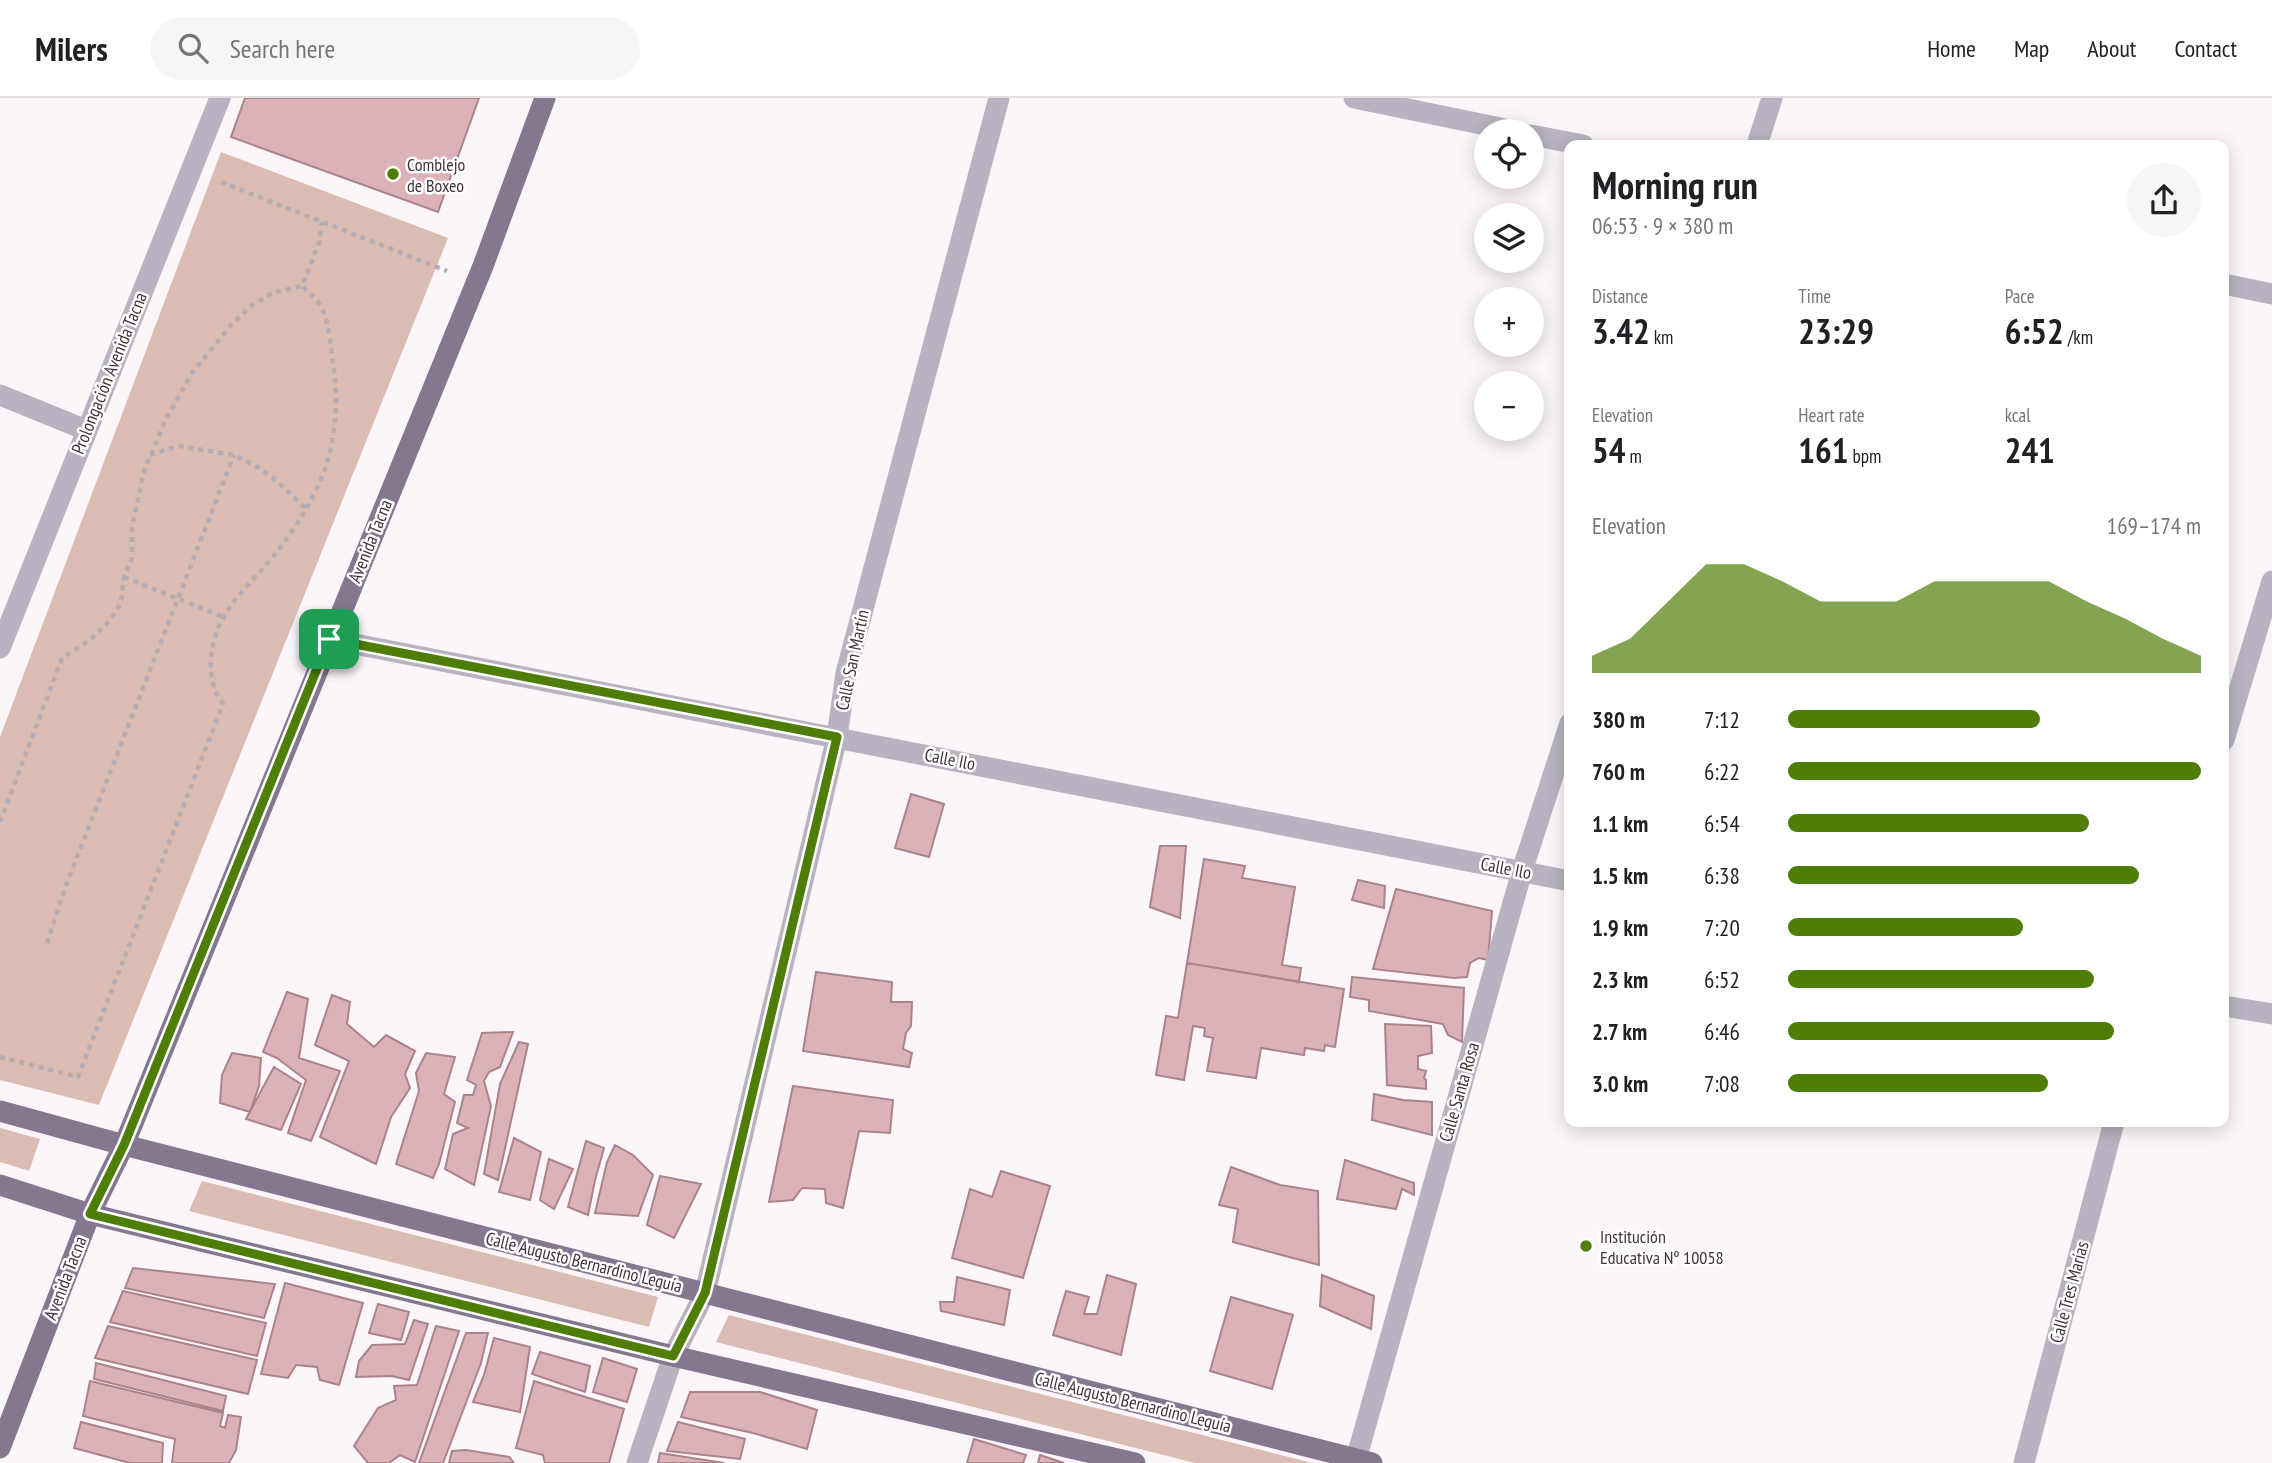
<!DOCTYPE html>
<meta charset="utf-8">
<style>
body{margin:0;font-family:"PT Sans Narrow",sans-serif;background:#f6f6f6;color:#202124;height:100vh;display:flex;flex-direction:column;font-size:26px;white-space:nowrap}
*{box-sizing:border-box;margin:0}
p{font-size:23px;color:#757577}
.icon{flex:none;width:38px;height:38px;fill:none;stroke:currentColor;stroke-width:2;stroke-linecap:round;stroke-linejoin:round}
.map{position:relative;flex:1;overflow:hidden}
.sheet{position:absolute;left:1564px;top:42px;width:665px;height:987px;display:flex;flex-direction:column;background:#fff;border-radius:14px;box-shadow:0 4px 18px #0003}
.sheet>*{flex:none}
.controls{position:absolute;left:1474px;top:21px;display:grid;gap:14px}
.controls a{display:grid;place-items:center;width:70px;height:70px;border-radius:50%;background:#fff;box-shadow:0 4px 18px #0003;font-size:35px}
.pin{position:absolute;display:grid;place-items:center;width:60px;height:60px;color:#fff;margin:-30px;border-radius:14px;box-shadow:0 4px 10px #0006}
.round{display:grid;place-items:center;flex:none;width:74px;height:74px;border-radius:37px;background:#f6f6f6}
.summary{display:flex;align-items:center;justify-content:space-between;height:119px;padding:0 28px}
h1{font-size:38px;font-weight:600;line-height:52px}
.metrics{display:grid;grid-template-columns:repeat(3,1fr);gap:10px;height:119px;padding:7px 28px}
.metrics div{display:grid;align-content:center}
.metrics b{font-size:35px;font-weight:600}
.metrics small{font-size:19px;font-weight:400}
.metrics p{font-size:19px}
.chart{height:196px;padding:14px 28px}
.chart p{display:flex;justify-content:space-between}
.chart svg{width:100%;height:126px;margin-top:7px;fill:#4f7e08;opacity:.7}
ul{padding:0 28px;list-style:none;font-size:23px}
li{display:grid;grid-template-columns:112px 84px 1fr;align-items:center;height:52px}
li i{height:18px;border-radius:9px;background:#4f7e08}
header{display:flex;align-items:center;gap:42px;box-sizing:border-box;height:98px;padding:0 35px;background:#fff;border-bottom:2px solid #e0e0e0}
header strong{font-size:33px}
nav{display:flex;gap:38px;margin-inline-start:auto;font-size:24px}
.search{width:490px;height:63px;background:#f6f6f6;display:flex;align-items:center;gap:18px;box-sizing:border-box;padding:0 24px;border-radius:38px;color:#757577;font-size:26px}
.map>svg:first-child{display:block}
</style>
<header>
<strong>Milers</strong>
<div class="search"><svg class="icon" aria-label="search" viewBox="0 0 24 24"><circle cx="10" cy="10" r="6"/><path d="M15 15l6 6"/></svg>Search here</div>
<nav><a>Home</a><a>Map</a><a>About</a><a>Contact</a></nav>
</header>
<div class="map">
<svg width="2272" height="1365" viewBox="0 0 2272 1365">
<rect width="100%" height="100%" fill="#fcf5fa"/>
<path fill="#dabcb2" d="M221 54 448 140 99 1007 0 982V639Z
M0 1030 40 1041 29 1073 0 1064Z
M202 1083 658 1199 649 1229 189 1113Z
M729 1217 1312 1365H1195L716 1244Z"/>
<path fill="#dab2b8" stroke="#ab848b" stroke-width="2" d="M245 0H479L438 114 231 39Z
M911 696 944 706 929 759 895 750Z
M1160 748H1186L1180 820 1150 809Z
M1204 761 1245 768 1242 780 1295 789 1282 867 1301 870 1299 884 1187 865Z
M1358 782 1385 788 1384 810 1352 802Z
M1396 791 1492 813 1488 862 1479 860 1470 865 1467 879 1454 880 1373 871Z
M1187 865 1344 891 1335 949 1325 947 1324 953 1305 950 1304 957 1261 950 1256 980 1207 973 1213 940 1204 938 1205 930 1193 928 1184 982 1156 977 1166 918 1178 920Z
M816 874 892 884 891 904H912L911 928 906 935 903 951 912 955 909 969 803 953Z
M1352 879 1464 890 1462 944 1448 937 1443 926 1369 913V902L1350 899Z
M287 894 308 901 299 960 340 973 311 1043 288 1035 306 982 277 960 263 954Z
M332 897 350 904 347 926 374 949 386 937 415 953 405 976 410 990 391 1019 376 1066 320 1039 349 963 315 947Z
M1385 926 1431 928 1432 955 1418 958V971L1426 973 1424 980 1426 982V991L1387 987Z
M513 934 500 969 489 974 484 983 491 1008 474 1087 445 1071 453 1036 468 1030 457 1025 464 997H473L476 987 467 982 482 935Z
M519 944 528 946 498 1082 484 1076 500 986Z
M232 955 261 960 259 988 250 1014 220 1005 222 977Z
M426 955 455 959 444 996 455 1004 439 1066 433 1080 396 1066 419 993 416 975Z
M274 969 301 986 281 1032 246 1021Z
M793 988 893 1002 890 1035 859 1033 843 1110 826 1105 825 1091 802 1090 793 1102 769 1104Z
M1374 996 1403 1002 1432 1004V1037L1372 1022Z
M514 1040 541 1054 530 1102 499 1094Z
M586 1043 604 1050 595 1082 588 1117 568 1109Z
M615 1047 633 1057 653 1077 638 1118 595 1115 607 1064Z
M549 1061 573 1071 554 1111 540 1102Z
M1345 1062 1414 1085V1097L1402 1091 1396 1111 1337 1101Z
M1231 1069 1280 1087 1318 1093 1319 1167 1233 1144 1238 1111 1219 1107Z
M1001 1073 1050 1088 1023 1180 952 1160 970 1091 992 1099Z
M660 1078 701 1086 674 1140 647 1127Z
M133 1170 275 1186 264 1220 125 1190Z
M1107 1177 1136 1186 1121 1257 1053 1237 1066 1193 1089 1199 1084 1216H1097Z
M1322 1177 1374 1198 1371 1231 1320 1208Z
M957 1179 1010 1192 1004 1227 941 1213 940 1204H954Z
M285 1185 363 1205 339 1287 320 1282 317 1269 296 1267 288 1280 261 1276Z
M123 1193 266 1225 257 1258 110 1224Z
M1231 1199 1293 1217 1272 1291 1210 1273Z
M378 1206 409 1214 401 1242 369 1235Z
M414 1222 428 1226 409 1282 392 1278 356 1279 359 1263 372 1247 405 1246Z
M108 1228 257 1262 248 1296 95 1260Z
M436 1228 459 1233 415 1364 400 1357 389 1365H368L354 1348 378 1310 396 1302 394 1288 417 1287Z
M466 1235H488L481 1265 443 1365H419Z
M494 1240 530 1249 520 1314 473 1304 484 1277Z
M540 1254 590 1268 585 1294 532 1276Z
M603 1260 637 1271 627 1304 593 1294Z
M96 1265 226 1298 223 1313 94 1281Z
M90 1283 223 1315 220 1328 225 1330 228 1317 241 1319 236 1352 229 1365H172L175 1341 83 1318Z
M534 1283 624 1311 609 1365H545L543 1357 516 1350Z
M690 1294H760L817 1312 807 1351 753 1335 681 1319Z
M81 1324 163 1345 162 1365H130L74 1350Z
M678 1324 745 1341 740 1361 667 1353Z
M974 1341 1026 1357 1023 1365H967Z
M466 1352 509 1359 514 1365H449L452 1353Z
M660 1355 724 1365H658Z
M1040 1357 1064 1365H1038Z"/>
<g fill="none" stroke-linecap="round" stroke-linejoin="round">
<path stroke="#b5acb3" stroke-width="4.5" stroke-dasharray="5 5" stroke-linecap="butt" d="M221 84 447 173
M150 357 178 348 234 357 259 370 277 383 306 411
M124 479 223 519
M0 724 62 560 90 542 110 522 121 505 124 479 132 460V429L144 373 166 321 192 275 232 226 251 208 272 195 302 188
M47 845 65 790 234 357
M0 959 78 979 223 606C213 593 210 577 211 561 213 513 253 485 280 450 296 429 311 405 321 381 336 345 339 303 333 265 330 246 330 224 320 207 316 200 308 194 302 188L319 145 322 124"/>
<path stroke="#b9b2c0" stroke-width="21" d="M1354 0 1515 33
M1531 37 1583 47
M1757 47 1772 0
M2224 186 2272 196
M0 297 86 332
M329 541 1570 783
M0 550 220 0
M2224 642 2272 483
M2224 908 2272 916
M637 1365 673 1258 705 1195 837 639 846 575 999 0
M1355 1365 1522 773 1570 625
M2024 1365 2114 1024"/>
<path stroke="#847891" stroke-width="21" d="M0 1013 124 1047 1372 1365
M0 1087 90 1116 673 1258 1135 1365
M0 1350 90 1116 124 1047 483 168 545 0"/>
</g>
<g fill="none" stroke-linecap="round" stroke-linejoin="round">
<defs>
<path id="route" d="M329 541 837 639 705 1195 673 1258 90 1116 124 1047Z"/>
</defs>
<use href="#route" stroke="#fff" stroke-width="14"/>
<use href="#route" stroke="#4f7e08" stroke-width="9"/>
</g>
<g fill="#4f7e08" stroke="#fff" stroke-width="2.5">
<circle cx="393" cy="76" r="7"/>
<circle cx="1586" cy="1148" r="7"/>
</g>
<g text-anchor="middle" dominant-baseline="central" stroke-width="5" stroke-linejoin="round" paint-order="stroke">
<g font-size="18" fill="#41333d" stroke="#fff" text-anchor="start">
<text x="407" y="66">Comblejo<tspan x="407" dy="21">de Boxeo</tspan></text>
<text x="1600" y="1138">Institución<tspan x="1600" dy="21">Educativa Nº 10058</tspan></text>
</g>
<g font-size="18" fill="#41333d" stroke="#fff">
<text transform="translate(109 275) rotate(-68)">Prolongación Avenida Tacna</text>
<text transform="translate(370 443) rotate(-68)">Avenida Tacna</text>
<text transform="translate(852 562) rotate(-78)">Calle San Martín</text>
<text transform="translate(950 661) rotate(11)">Calle Ilo</text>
<text transform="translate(1506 770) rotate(11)">Calle Ilo</text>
<text transform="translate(1459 994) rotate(-74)">Calle Santa Rosa</text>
<text transform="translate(584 1164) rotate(14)">Calle Augusto Bernardino Leguía</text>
<text transform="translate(65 1180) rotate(-69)">Avenida Tacna</text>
<text transform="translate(2069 1194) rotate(-75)">Calle Tres Marías</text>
<text transform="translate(1133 1304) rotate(14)">Calle Augusto Bernardino Leguía</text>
</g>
</g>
</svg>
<div class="controls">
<a><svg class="icon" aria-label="locate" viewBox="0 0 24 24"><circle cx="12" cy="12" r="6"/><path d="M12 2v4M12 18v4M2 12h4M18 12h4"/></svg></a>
<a><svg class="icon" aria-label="layers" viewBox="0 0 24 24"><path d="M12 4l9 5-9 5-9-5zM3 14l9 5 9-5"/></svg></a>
<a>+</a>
<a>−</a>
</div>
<div class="pin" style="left:329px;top:541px;background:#1e9e55"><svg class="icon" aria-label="arrive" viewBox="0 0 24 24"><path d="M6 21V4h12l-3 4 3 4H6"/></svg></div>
<section class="sheet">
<div class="summary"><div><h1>Morning run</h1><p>06:53 · 9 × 380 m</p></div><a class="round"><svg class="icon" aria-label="share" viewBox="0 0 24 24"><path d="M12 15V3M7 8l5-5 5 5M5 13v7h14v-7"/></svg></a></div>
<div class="metrics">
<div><p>Distance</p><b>3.42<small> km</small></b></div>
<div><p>Time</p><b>23:29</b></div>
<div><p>Pace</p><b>6:52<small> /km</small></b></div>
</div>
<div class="metrics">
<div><p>Elevation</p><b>54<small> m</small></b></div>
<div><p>Heart rate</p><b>161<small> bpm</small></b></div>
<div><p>kcal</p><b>241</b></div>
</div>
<div class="chart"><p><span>Elevation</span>169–174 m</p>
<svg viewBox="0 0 160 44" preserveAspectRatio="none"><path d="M0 44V38L10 32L20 19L30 6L40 6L50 12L60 19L70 19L80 19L90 12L100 12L110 12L120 12L130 19L140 25L150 32L160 38V44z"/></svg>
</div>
<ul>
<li><b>380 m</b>7:12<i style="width:61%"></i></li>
<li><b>760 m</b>6:22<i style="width:100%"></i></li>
<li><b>1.1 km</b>6:54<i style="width:73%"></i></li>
<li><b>1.5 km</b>6:38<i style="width:85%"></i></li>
<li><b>1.9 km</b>7:20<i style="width:57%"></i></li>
<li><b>2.3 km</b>6:52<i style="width:74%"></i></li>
<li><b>2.7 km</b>6:46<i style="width:79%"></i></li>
<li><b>3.0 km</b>7:08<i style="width:63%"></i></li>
</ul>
</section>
</div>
